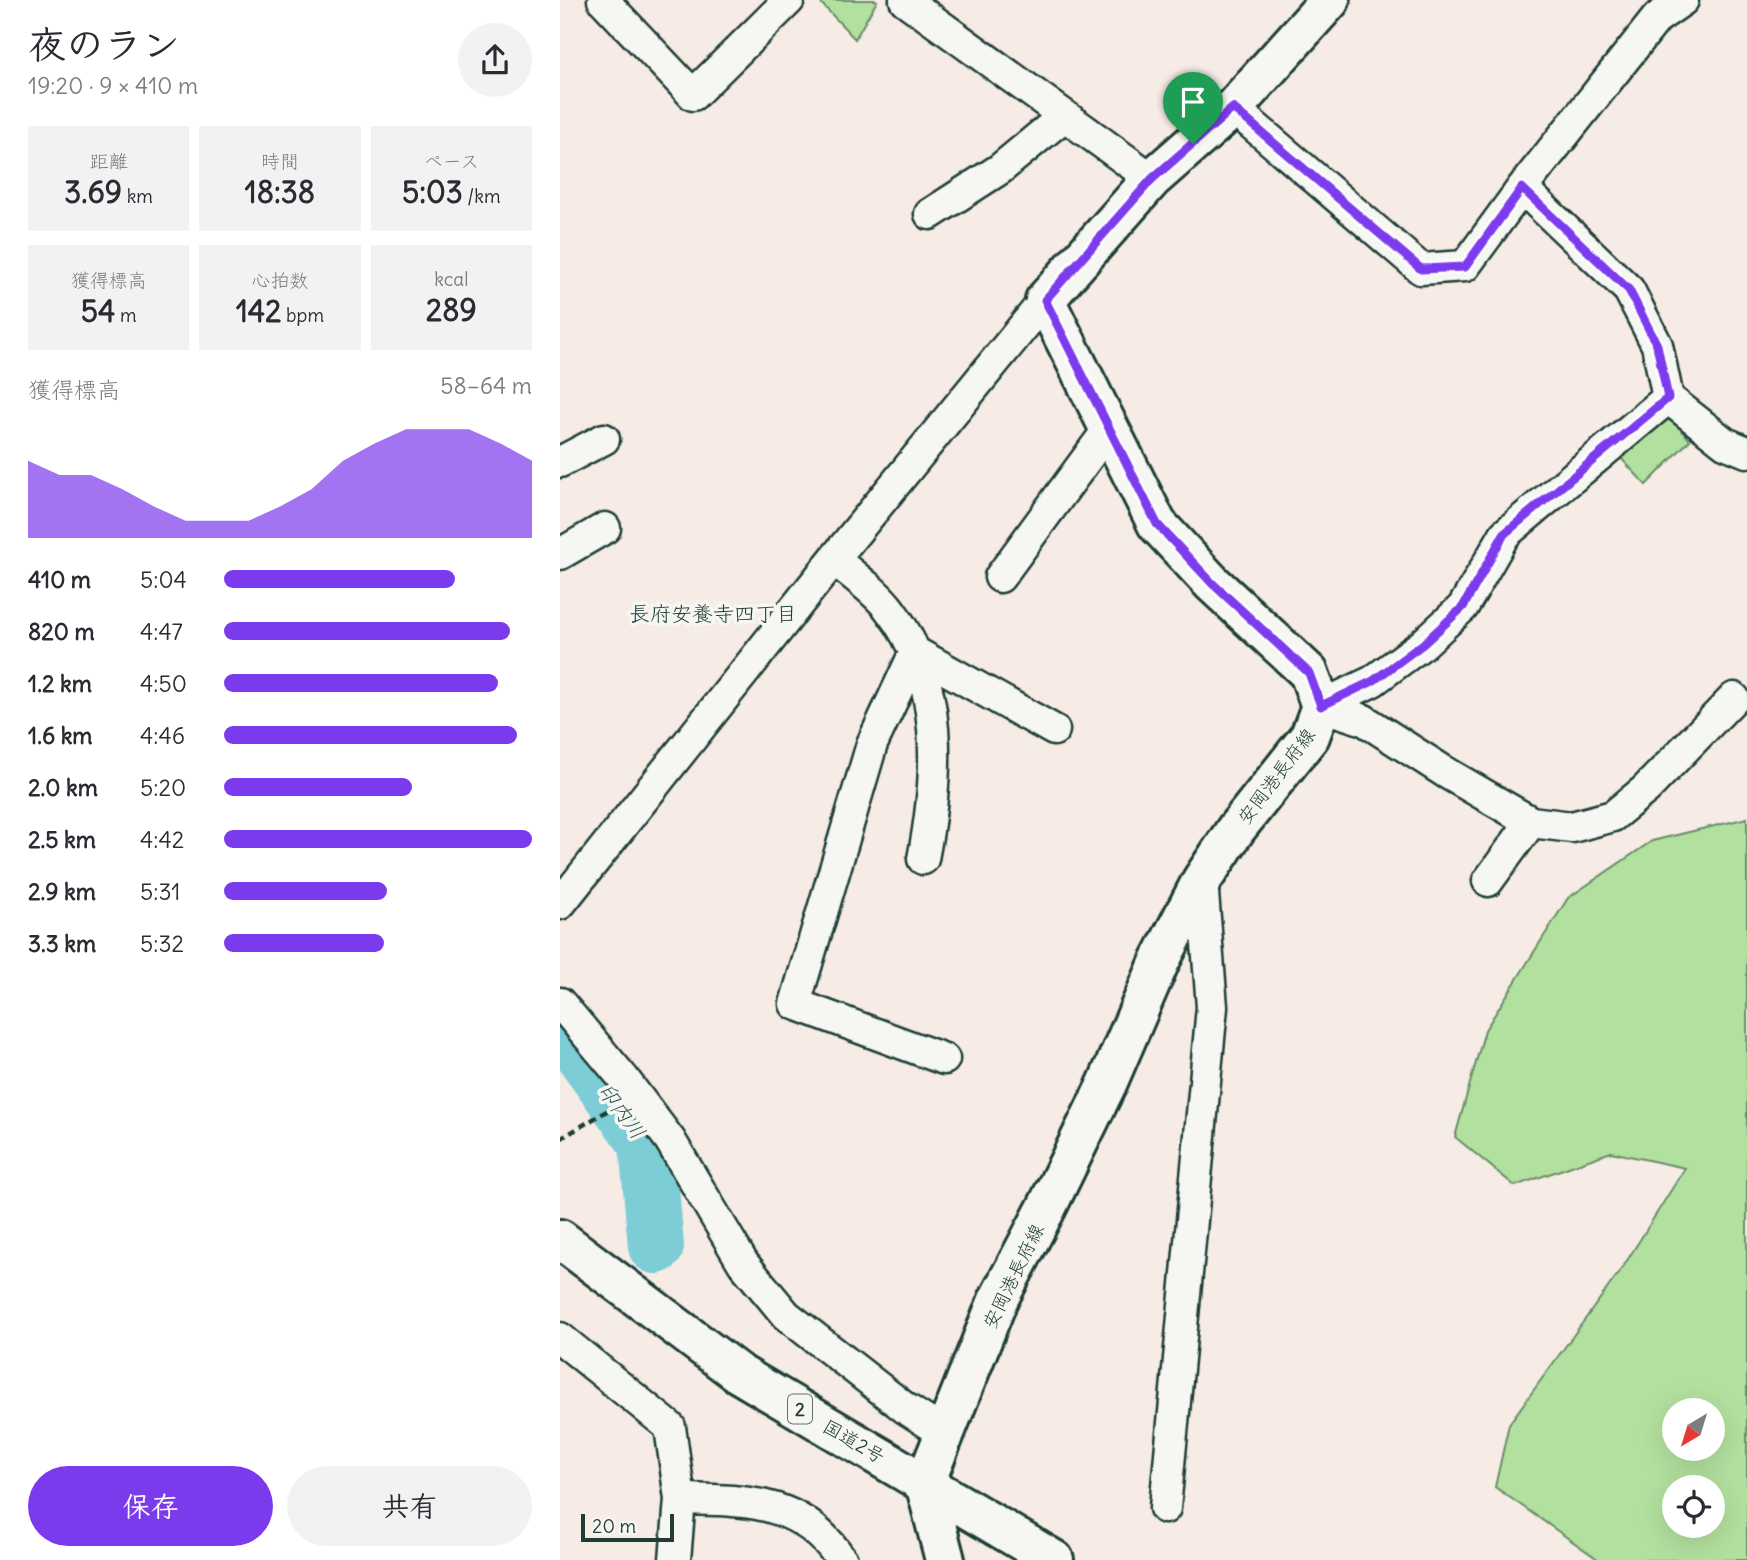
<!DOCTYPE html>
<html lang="ja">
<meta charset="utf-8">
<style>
body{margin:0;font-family:Delius,"Klee One",sans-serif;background:#f2f2f3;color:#2b2b33;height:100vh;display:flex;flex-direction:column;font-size:26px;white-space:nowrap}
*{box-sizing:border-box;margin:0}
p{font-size:23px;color:#7c7c81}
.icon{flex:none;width:38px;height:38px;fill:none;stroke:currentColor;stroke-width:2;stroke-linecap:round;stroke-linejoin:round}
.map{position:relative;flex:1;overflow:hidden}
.side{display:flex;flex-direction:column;background:#fff;width:560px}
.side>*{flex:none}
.needle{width:46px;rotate:218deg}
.controls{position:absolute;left:1102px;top:1398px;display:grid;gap:14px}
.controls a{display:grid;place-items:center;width:63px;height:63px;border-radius:50%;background:#fff;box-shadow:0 7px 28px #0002;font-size:35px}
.scale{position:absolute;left:21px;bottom:18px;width:93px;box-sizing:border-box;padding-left:7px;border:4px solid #1f3d34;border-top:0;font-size:19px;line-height:24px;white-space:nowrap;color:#1f3d34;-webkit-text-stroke:5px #f6f6f2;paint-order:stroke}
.pin{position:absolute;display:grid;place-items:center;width:60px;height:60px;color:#fff;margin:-72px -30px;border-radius:50% 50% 50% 0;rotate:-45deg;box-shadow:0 0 7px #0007}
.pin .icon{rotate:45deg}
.round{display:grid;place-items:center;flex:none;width:74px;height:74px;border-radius:37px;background:#f2f2f3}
.summary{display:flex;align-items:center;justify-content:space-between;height:119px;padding:0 28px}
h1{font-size:38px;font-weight:800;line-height:52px}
.stats{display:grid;grid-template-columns:repeat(3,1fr);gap:10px;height:119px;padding:7px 28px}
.stats div{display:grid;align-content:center;border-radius:0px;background:#f2f2f3;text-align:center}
.stats b{font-size:30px;font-weight:800}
.stats small{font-size:19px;font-weight:400}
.stats p{font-size:19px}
.chart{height:196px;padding:14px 28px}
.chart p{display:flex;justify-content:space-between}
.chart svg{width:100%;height:126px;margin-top:7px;fill:#7c3aed;opacity:.7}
.button{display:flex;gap:14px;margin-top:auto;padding:14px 28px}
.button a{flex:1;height:80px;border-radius:42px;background:#7c3aed;color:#fff;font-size:28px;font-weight:800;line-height:80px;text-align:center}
.button a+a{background:#f2f2f3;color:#2b2b33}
ul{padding:0 28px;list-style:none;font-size:23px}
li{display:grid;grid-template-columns:112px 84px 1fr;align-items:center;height:52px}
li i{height:18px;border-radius:9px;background:#7c3aed}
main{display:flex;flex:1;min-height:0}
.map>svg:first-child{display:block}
</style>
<main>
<section class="side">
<div class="summary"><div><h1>夜のラン</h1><p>19:20 · 9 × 410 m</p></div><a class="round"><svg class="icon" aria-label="share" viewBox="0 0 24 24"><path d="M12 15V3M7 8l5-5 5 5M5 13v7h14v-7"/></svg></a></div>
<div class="stats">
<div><p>距離</p><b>3.69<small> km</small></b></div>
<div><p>時間</p><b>18:38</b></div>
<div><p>ペース</p><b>5:03<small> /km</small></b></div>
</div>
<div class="stats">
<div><p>獲得標高</p><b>54<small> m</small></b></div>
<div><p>心拍数</p><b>142<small> bpm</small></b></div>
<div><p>kcal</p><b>289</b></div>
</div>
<div class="chart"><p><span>獲得標高</span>58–64 m</p>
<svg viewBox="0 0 160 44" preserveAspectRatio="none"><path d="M0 44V17L10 22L20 22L30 27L40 33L50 38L60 38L70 38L80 33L90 27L100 17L110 11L120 6L130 6L140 6L150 11L160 17V44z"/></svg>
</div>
<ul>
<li><b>410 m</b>5:04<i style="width:75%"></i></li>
<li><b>820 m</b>4:47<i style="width:93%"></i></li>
<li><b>1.2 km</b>4:50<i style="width:89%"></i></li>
<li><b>1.6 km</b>4:46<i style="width:95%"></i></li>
<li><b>2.0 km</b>5:20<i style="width:61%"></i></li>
<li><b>2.5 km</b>4:42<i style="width:100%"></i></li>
<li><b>2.9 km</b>5:31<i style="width:53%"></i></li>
<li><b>3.3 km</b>5:32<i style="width:52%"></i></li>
</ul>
<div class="button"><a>保存</a><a>共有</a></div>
</section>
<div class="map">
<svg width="1187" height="1560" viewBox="0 0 1187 1560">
<rect width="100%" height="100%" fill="#f6ebe5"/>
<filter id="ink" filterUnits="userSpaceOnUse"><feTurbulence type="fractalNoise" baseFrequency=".0143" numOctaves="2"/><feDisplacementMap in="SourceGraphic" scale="14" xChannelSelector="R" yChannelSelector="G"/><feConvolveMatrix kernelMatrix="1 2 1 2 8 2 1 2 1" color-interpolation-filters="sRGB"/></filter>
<g filter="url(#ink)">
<path fill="#b2e09e" stroke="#688e69" stroke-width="2" fill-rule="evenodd" d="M258 0H316L317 1 295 39Z
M1101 419 1113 420 1130 440 1086 485 1059 456Z
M1187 818V1560H1039L935 1487 949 1424 1063 1267 1125 1168 1051 1152 955 1186 895 1137 925 1030 1008 898 1092 841ZM1153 1410V1449H1115V1410ZM1115 1488H1153V1526H1115Z"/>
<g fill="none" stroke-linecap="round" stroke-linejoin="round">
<path stroke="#7ccdd6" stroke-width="56" d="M0 1030 20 1051 87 1143 96 1246"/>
<defs>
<path id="minor" d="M43 0 133 95 229 0
M345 0 592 179
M673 108 861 269 905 266 962 188 1097 18 1123 0
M962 188 1069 290 1097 345 1108 398 1165 443 1187 452
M370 214 440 169 504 116
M0 462 44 439
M0 554 45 528
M274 559C292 575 316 591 330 610 385 681 379 776 363 859
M440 577 550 427
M355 652 312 744 235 1004 384 1059
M355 652 494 730
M761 706 804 720 885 772 971 822 1012 827 1053 816 1086 789 1174 698
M761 706 813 681 863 644 903 607 945 534 1108 398
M928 881 971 822
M0 904 274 559 485 300
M0 1003 64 1079 110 1140 183 1263 226 1315 345 1408 384 1433
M0 1338 110 1427 120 1499 115 1560
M120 1499C186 1501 240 1498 282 1560
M605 1508 652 1007 642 880"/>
<path id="major" d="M385 1560 365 1483 438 1300 487 1207 547 1084 600 961 642 880 676 829 750 736 761 706 749 673 652 583 597 524 485 300 592 179 673 108 770 0"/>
<path id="highway" d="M0 1239 178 1373 494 1560"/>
</defs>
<use href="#minor" stroke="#1f3d34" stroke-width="35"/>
<use href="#major" stroke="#1f3d34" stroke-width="44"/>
<use href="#highway" stroke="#1f3d34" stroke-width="44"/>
<path stroke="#1f3d34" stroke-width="4.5" stroke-dasharray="7 5" stroke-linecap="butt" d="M0 1139 50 1109"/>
<use href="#minor" stroke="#f6f6f2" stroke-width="30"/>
<use href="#major" stroke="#f6f6f2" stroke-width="38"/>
<use href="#highway" stroke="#f6f6f2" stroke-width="38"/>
</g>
</g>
<g fill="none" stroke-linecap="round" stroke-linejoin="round" filter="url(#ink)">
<defs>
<path id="route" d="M673 108 861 269 905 267 962 188 1069 290 1097 345 1108 398 944 534 903 607 863 644 813 681 761 706 749 673 652 583 597 524 485 300 592 179Z"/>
</defs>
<use href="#route" stroke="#fff" stroke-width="14"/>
<use href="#route" stroke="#7c3aed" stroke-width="9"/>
</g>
<g text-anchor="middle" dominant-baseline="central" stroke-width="7" stroke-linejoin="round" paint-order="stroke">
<rect fill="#f6f6f2" stroke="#60746d" stroke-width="2" x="228" y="1394.5" width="24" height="29" rx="5"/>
<g font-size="18" font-weight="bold" fill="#1f3d34">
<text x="240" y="1409">2</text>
</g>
<g font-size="19" fill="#1f3d34" stroke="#f6f6f2">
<text transform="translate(716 776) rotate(-53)">安岡港長府線</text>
<text transform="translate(453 1276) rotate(-64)">安岡港長府線</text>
<text transform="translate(294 1441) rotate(30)">国道2号</text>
</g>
<g font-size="21" fill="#1f3d34" stroke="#f6f6f2">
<text x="153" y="613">長府安養寺四丁目</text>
</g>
<g font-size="21" font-style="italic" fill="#325a54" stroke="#f6f6f2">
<text transform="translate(62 1111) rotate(53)">印内川</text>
</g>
</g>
</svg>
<div class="controls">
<a><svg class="needle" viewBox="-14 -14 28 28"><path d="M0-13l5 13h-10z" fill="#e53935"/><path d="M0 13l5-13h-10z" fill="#7c7c81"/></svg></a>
<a><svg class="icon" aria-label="locate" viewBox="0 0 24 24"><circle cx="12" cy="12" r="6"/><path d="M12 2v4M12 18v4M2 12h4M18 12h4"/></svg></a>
</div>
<div class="scale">20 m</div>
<div class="pin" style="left:633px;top:144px;background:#1e9e55"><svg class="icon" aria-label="arrive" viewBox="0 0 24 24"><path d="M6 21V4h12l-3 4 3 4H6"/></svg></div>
</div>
</main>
